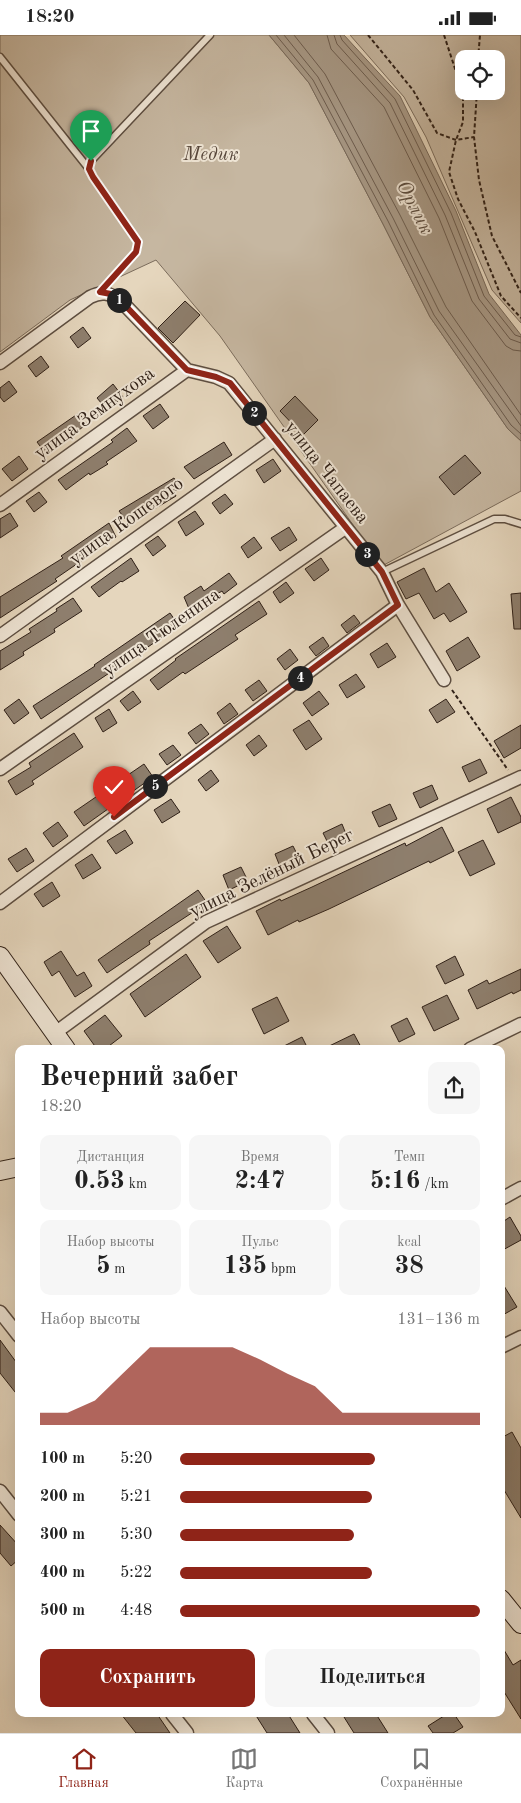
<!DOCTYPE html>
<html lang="ru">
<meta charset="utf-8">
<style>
body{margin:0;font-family:"Old Standard TT",serif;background:#f6f6f6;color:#222;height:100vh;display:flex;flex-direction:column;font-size:19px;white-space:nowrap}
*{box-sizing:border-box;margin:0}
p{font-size:16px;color:#767676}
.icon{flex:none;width:28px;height:28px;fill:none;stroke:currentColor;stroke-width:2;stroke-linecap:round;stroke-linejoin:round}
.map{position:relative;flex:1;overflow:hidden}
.panel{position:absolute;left:15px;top:1010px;width:490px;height:672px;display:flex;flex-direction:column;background:#fff;border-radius:10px;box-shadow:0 5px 20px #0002}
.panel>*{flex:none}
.buttons{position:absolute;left:455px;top:15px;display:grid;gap:10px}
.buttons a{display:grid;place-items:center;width:50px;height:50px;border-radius:10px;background:#fff;box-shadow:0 5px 20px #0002;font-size:25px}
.pin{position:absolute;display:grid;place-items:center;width:42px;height:42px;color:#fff;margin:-51px -21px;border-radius:50% 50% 50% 0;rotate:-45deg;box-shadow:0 0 5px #0007}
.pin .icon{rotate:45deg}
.km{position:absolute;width:25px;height:25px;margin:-12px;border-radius:50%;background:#222;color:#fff;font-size:14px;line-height:25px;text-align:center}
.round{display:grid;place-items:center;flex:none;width:52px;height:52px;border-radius:10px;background:#f6f6f6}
.summary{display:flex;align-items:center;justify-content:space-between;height:85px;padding:0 25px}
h1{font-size:28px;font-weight:800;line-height:38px}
.stats{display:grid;grid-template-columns:repeat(3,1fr);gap:8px;height:85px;padding:5px 25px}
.stats div{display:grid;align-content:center;border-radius:10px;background:#f6f6f6;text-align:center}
.stats b{font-size:25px;font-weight:800}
.stats small{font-size:14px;font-weight:400}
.stats p{font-size:14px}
.chart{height:140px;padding:10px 25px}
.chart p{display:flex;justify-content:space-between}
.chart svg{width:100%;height:90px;margin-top:5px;fill:#8f2418;opacity:.7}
.primary-button{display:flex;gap:10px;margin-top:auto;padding:10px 25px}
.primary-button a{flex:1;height:58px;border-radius:10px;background:#8f2418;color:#fff;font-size:20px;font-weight:800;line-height:58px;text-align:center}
.primary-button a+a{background:#f6f6f6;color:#222}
ul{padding:0 25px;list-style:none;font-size:16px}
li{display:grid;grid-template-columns:80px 60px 1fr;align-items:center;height:38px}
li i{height:12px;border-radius:6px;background:#8f2418}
.status{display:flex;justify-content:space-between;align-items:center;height:35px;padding:0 25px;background:#fff;direction:ltr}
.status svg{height:14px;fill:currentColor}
.tabs{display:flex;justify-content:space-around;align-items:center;height:70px;border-top:1px solid #e0e0e0;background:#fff;font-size:14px;color:#767676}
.tabs a{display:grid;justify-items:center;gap:2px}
.tabs .current{color:#8f2418}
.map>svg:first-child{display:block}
</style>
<div class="status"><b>18:20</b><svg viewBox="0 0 49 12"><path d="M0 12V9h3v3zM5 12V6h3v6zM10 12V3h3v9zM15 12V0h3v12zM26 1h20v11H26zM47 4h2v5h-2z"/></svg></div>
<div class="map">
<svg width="521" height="1698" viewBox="0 0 521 1698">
<rect width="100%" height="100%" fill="#e5d6bd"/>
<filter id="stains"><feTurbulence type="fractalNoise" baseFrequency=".004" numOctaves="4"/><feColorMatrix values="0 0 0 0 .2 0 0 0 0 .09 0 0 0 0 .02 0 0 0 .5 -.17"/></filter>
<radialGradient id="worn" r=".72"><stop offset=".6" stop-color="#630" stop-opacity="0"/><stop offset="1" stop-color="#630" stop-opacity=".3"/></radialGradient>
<path fill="#c6b7a1" stroke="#7b6c5c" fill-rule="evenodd" d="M0 0H269L309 48 383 189 430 282 508 394 521 406V456L382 531 220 301 156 225 70 265 0 317Z
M350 0H521V288L492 255 426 102 404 62ZM464 24H496V56H464Z"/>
<path fill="#a79885" stroke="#776859" d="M269 0H344L400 61 456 176 489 259 521 300V406L508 394 430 282 383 189 309 48Z"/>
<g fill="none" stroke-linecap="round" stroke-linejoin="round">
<path stroke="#6c5c4e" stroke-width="1" d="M276 0 313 45 388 186 434 280 511 390 521 399
M284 0 318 42 393 183 439 276 521 391
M294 0 325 39 400 180 446 272 521 380
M327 0 331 14 384 72 439 183 472 266 506 311 513 315 521 316
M334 0 337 9 390 68 445 180 479 264 510 304 521 308
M340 0 342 5 395 64 451 178 484 261 515 300 521 302"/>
</g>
<path fill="#8e7f6e" stroke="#302118" d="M185 266 200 280 173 308 158 293Z
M83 292 91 303 78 313 70 302Z
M41 321 49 332 36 342 28 331Z
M9 346 17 357 4 367 0 362V353Z
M113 349 123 362 107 375 97 363Z
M295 361 318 385 303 400 280 376Z
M160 369 169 382 153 394 143 381Z
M79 378 87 389 46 419 37 407Z
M127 393 137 406 106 427 108 429 90 440 89 438 66 455 58 445 113 407 111 405Z
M224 407 232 420 194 444 184 432Z
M465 420 481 438 454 460 439 442Z
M19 421 28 434 12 446 2 434Z
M273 424 281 436 264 448 256 435Z
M174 443 180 453 174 457 176 461 129 489 119 476Z
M39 457 47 467 34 477 26 466Z
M225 459 233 469 220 479 212 468Z
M195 476 204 489 186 501 178 487Z
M10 478 18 491 0 503V484Z
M109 488 116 502 55 544 57 546 0 583V562L63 523 61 521Z
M289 492 297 505 280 516 271 503Z
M158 501 166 511 153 521 145 510Z
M254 502 262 513 248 523 241 512Z
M131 523 139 536 122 547 121 546 99 562 91 552Z
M321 523 329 535 314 546 305 534Z
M424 533 436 557 449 548 467 577 450 587 444 578 434 584 419 558 406 564 397 547Z
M229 538 237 549 224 559 222 556 190 576 184 562 201 551 204 556Z
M286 547 294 558 280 568 273 557Z
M521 558V594H514L511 559Z
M73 563 82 576 54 594 55 597 23 617 24 620 0 635V616L31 597 29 594 57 576 56 574Z
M259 566 267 579 235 600 238 604 185 639 183 637 158 655 150 645 176 625 175 624Z
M170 578 179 591 41 684 33 671 95 631 94 630Z
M354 580 360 588 347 598 341 590Z
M323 602 329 611 316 621 309 612Z
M468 602 480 622 457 636 446 616Z
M387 608 396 622 378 633 370 619Z
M290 614 298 625 285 635 277 624Z
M356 639 365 652 347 663 339 650Z
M259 645 267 656 253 666 245 655Z
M133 656 141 667 128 676 120 666Z
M319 656 329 669 312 681 303 668Z
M19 664 29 678 14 689 4 675Z
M446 664 455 677 437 688 429 675Z
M230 668 238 679 224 689 217 678Z
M109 674 117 688 103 697 95 683Z
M309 685 322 704 306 715 293 695Z
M201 689 209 699 196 709 188 698Z
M521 690V713L504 723 494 706Z
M74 698 83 712 32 746 34 749 16 760 8 746 31 732 29 728Z
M259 700 267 711 254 721 246 710Z
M173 710 181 720 167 730 159 719Z
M480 724 487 738 469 747 462 732Z
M144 729 153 742 84 791 74 777Z
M211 735 219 746 206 756 198 745Z
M432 750 438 764 420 773 413 758Z
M511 762 521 782V787L498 798 487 774Z
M171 764 180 777 162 788 154 775Z
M390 769 397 784 379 792 372 777Z
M58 787 68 801 53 812 43 798Z
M342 789 348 804 330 812 323 798Z
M442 792 454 816 430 828 429 826 329 874 299 887 298 885 268 900 256 876 280 864 281 866 312 852 405 808 406 811Z
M125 795 133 808 116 819 107 806Z
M483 805 495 829 470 841 458 817Z
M293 811 300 825 281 834 275 819Z
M26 813 34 826 17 837 8 824Z
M92 819 101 833 83 844 75 830Z
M241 832 248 846 229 855 223 840Z
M52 847 60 861 43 872 34 859Z
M198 855 207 868 149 906 150 909 107 938 98 925Z
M227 891 241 913 218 928 203 906Z
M61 916 77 941 84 937 92 951 75 962 59 936 52 941 44 927Z
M186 919 201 942 145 982 130 959Z
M455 921 464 940 445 949 436 931Z
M521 934V955L513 959 512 957 477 974 468 955 487 945 489 949Z
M447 960 459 984 434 996 422 972Z
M277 962 289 986 264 999 252 974Z
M105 980 122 1001 105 1014H97L84 996Z
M407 983 415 999 399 1007 391 991Z
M354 999 362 1014H323Z
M302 1002 308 1014H278Z
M510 1182 521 1201V1205L501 1216V1188Z
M501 1246 517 1272 501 1281Z
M0 1305 19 1331V1362L0 1338Z
M512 1397 521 1413V1483L501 1450V1403Z
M0 1490 19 1511V1524L11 1531 0 1518Z
M501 1610 513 1630 521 1625V1684L501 1652Z
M121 1679H157L170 1698H136Z
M255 1679H288L300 1698H267Z
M350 1679H376L388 1698H354L344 1682Z
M447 1679H454L463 1692 453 1698H433L428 1691Z"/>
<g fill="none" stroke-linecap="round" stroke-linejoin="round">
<defs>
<path id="lane" d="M0 22 89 134
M100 257 136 217 138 207 93 142 89 134 91 126 210 0
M382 537 494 484H505L521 489"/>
<path id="street" d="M0 328 90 262C102 256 109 258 120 265L187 335 216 342 229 348 382 537 398 570 444 645
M0 470 187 335
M0 601 275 404
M0 734 345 493
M0 868 398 570
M55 998 206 887 521 742
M470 1014 521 989
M501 1164 521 1153
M0 1277 19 1301
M501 1312 521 1302
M0 1456 19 1480
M172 1679 187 1698
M313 1679 328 1698"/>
<path id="secondary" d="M0 921 66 1014
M0 1136 19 1132
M501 1564 521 1589"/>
</defs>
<use href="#lane" stroke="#5d4e41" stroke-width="9"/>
<use href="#street" stroke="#5d4e41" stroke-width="15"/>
<use href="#secondary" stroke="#302118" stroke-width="20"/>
<path stroke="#302118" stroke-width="2" stroke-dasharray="4 2.5" stroke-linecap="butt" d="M368 0 413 55 437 98 456 105 474 102
M444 0 463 58V87L456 105 449 137 458 164 475 197 501 261 521 283
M478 24 480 0
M477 56 474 102 479 145 492 201 521 258
M452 655 508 735"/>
<use href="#lane" stroke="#eee4d4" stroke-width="6"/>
<use href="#street" stroke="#eee4d4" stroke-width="12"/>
<use href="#secondary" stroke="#eee4d4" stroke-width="18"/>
</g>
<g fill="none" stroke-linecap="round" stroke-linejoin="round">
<defs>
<path id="route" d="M91 126 89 134 93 142 138 207 136 217 100 257 111 259 120 265 187 335 216 342 230 348 382 537 398 570 114 782"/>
</defs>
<use href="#route" stroke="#fff" stroke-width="10"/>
<use href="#route" stroke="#8f2418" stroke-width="6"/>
</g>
<g text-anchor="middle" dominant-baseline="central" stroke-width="4" stroke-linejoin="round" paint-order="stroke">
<g font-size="19" font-style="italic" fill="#56463a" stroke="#eee4d4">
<text x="211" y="120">Медик</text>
</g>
<g font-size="19" fill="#302118" stroke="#eee4d4">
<text transform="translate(95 379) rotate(-36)">улица Земнухова</text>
<text transform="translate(326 438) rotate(52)">улица Чапаева</text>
<text transform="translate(127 487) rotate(-36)">улица Кошевого</text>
<text transform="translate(162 598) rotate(-35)">улица Тюленина</text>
<text transform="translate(272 839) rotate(-26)">улица Зелёный Берег</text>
</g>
<g font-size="20" font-style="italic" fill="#5a4b3e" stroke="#eee4d4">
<text transform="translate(414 173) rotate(63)">Орлик</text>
</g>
</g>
<rect width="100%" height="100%" filter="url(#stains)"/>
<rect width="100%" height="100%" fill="url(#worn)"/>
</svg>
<div class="buttons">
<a><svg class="icon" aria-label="locate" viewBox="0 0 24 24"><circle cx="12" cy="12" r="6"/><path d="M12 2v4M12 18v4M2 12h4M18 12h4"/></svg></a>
</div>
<div class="pin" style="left:91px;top:126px;background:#1e9e55"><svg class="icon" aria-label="arrive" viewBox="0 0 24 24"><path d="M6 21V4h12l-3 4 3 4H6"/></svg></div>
<div class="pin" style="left:114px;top:782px;background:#d93025"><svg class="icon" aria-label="check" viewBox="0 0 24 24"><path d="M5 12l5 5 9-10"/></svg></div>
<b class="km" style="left:119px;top:265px">1</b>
<b class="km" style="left:254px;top:378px">2</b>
<b class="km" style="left:367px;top:519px">3</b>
<b class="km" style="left:300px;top:643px">4</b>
<b class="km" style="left:155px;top:751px">5</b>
<section class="panel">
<div class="summary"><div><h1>Вечерний забег</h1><p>18:20</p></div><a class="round"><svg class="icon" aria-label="share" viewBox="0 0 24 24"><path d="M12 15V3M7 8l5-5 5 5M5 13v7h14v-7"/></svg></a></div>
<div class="stats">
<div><p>Дистанция</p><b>0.53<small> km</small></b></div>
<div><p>Время</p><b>2:47</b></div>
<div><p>Темп</p><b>5:16<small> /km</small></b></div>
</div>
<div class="stats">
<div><p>Набор высоты</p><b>5<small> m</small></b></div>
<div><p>Пульс</p><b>135<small> bpm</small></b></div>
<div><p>kcal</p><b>38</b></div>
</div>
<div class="chart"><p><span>Набор высоты</span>131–136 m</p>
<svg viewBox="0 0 160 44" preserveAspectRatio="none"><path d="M0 44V38L10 38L20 32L30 19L40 6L50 6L60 6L70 6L80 12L90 19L100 25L110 38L120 38L130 38L140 38L150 38L160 38V44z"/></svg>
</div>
<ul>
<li><b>100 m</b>5:20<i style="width:65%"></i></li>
<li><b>200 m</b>5:21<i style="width:64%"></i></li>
<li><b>300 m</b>5:30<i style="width:58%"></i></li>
<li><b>400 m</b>5:22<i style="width:64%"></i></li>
<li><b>500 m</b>4:48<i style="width:100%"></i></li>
</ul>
<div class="primary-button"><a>Сохранить</a><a>Поделиться</a></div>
</section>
</div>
<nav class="tabs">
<a class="current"><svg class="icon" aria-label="home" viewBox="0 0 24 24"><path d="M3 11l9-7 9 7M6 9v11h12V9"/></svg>Главная</a>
<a><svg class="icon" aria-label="map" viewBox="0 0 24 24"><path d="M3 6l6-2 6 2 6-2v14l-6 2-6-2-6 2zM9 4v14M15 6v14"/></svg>Карта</a>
<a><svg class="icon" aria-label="saved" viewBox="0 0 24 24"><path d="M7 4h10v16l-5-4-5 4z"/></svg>Сохранённые</a>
</nav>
